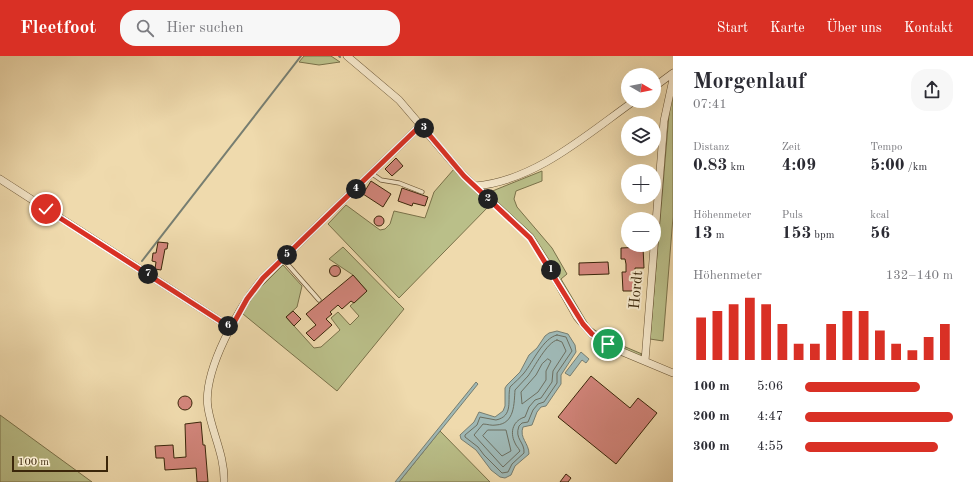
<!DOCTYPE html>
<html lang="de">
<meta charset="utf-8">
<style>
body{margin:0;font-family:"Old Standard TT",serif;background:#f7f7f7;color:#2b2b33;height:100vh;display:flex;flex-direction:column;font-size:15px;white-space:nowrap}
*{box-sizing:border-box;margin:0}
p{font-size:13px;color:#7c7c81}
.icon{flex:none;width:22px;height:22px;fill:none;stroke:currentColor;stroke-width:2;stroke-linecap:round;stroke-linejoin:round}
.map{position:relative;flex:1;overflow:hidden}
.details{display:flex;flex-direction:column;background:#fff;width:300px}
.details>*{flex:none}
.needle{width:26px;rotate:99deg}
.controls{position:absolute;left:621px;top:12px;display:grid;gap:8px}
.controls a{display:grid;place-items:center;width:40px;height:40px;border-radius:50%;background:#fff;box-shadow:0 4px 16px #0002;font-size:20px}
.scale{position:absolute;left:12px;bottom:10px;width:96px;box-sizing:border-box;padding-left:4px;border:2px solid #3b260a;border-top:0;font-size:11px;line-height:14px;white-space:nowrap;color:#3b260a;-webkit-text-stroke:3px #f5e7ca;paint-order:stroke}
.pin{position:absolute;display:grid;place-items:center;width:34px;height:34px;color:#fff;margin:-17px;border:2px solid #fff;border-radius:50%;box-shadow:0 1px 4px #0007}
.km{position:absolute;width:20px;height:20px;margin:-10px;border-radius:50%;background:#222;color:#fff;font-size:11px;line-height:20px;text-align:center}
.round{display:grid;place-items:center;flex:none;width:42px;height:42px;border-radius:16px;background:#f7f7f7}
.head{display:flex;align-items:center;justify-content:space-between;height:68px;padding:0 20px}
h1{font-size:22px;font-weight:600;line-height:30px}
.stats{display:grid;grid-template-columns:repeat(3,1fr);gap:6px;height:68px;padding:4px 20px}
.stats div{display:grid;align-content:center}
.stats b{font-size:17px;font-weight:600}
.stats small{font-size:11px;font-weight:400}
.stats p{font-size:11px}
.chart{height:112px;padding:8px 20px}
.chart p{display:flex;justify-content:space-between}
.chart svg{width:100%;height:72px;margin-top:4px;stroke:#d93025;stroke-width:6}
ul{padding:0 20px;list-style:none;font-size:13px}
li{display:grid;grid-template-columns:64px 48px 1fr;align-items:center;height:30px}
li i{height:10px;border-radius:5px;background:#d93025}
header{display:flex;align-items:center;gap:24px;box-sizing:border-box;height:56px;padding:0 20px;background:#d93025;color:#fff}
header strong{font-size:19px}
nav{display:flex;gap:22px;margin-inline-start:auto;font-size:14px}
.search{width:280px;height:36px;background:#f7f7f7;display:flex;align-items:center;gap:10px;box-sizing:border-box;padding:0 14px;border-radius:16px;color:#7c7c81;font-size:15px}
main{display:flex;flex:1;min-height:0}
.map>svg:first-child{display:block}
</style>
<header>
<strong>Fleetfoot</strong>
<div class="search"><svg class="icon" aria-label="search" viewBox="0 0 24 24"><circle cx="10" cy="10" r="6"/><path d="M15 15l6 6"/></svg>Hier suchen</div>
<nav><a>Start</a><a>Karte</a><a>Über uns</a><a>Kontakt</a></nav>
</header>
<main>
<div class="map">
<svg width="673" height="426" viewBox="0 0 673 426">
<rect width="100%" height="100%" fill="#efdaad"/>
<filter id="stains"><feTurbulence type="fractalNoise" baseFrequency=".005" numOctaves="4"/><feColorMatrix values="0 0 0 0 .2 0 0 0 0 .09 0 0 0 0 .02 0 0 0 .5 -.17"/></filter>
<radialGradient id="worn" r=".72"><stop offset=".6" stop-color="#630" stop-opacity="0"/><stop offset="1" stop-color="#630" stop-opacity=".3"/></radialGradient>
<path fill="#babf89" stroke="#7a724a" d="M304 0H331L340 6 319 9 299 6Z
M673 37V161L663 285 650 283 670 46Z
M454 113 489 150 399 242 328 168 346 149 380 174 385 173 390 168 394 155 425 162 434 136Z
M542 115V125L516 135 514 143 517 151 552 192 567 218 561 223 589 270 609 284 642 298 639 300 611 289 585 269 540 192 485 138Z
M343 191 404 253 337 335 243 258 252 240 283 209 302 230 297 251 286 261 314 292 321 291 340 274 331 262 338 256 350 269 359 260 350 250 367 235 353 219 329 203Z
M0 359 92 426H0Z
M440 375 490 426H399Z"/>
<path fill="#9fb8b5" stroke="#777e71" d="M557 275 568 278 575 289 576 296 561 319V328L546 350 541 351 537 356 532 369 523 371C519 382 529 387 529 398L515 410 511 419 505 422 500 421 491 414 476 394 461 383 460 379 474 366 479 356 495 361 503 355 505 350V332L507 329 520 316 529 299 537 292 545 280 549 277Z
M581 296 589 303 586 307 582 304 570 320 565 317Z
M476 326 478 328 399 426H395Z"/>
<g fill="none" stroke-linecap="round" stroke-linejoin="round">
<path stroke="#6d6f60" stroke-width="1" d="M557 279 566 281 572 295 557 317V327L544 346 538 348 533 354 528 366 522 367 519 370C514 383 525 386 524 397L512 408 508 416 502 417 484 399 478 391 465 381V379L477 369 480 361 496 364C514 360 507 344 510 331 515 326 520 322 524 317 533 306 543 282 557 279Z
M557 284 562 286 566 295 553 315 552 326 541 342 535 344 529 351 525 361C514 364 509 375 515 387 516 390 518 391 520 395L503 411 474 379 483 368C487 368 492 370 496 369 515 368 514 347 515 334 519 329 524 325 528 320 534 312 547 286 557 284Z
M548 303 551 305 546 315V324L538 336 522 348 521 336 536 319 542 308Z
M488 374H506L511 395 502 400 483 380Z"/>
<path stroke="#777e71" stroke-width="2" d="M339 0 340 1
M142 205 301 0"/>
</g>
<path fill="#d2857b" stroke="#3b260a" d="M396 102 403 110 392 120 385 113Z
M371 125 391 138 383 151 363 138Z
M402 132 428 141 425 150 413 147 412 150 398 145Z
M374 165a5 5 0 1 1 10 0a5 5 0 1 1-10 0Z
M158 186 168 187 167 193H165L161 214 155 213 156 206 152 205 153 197H156Z
M643 191 644 212H635V235H623L622 216H626V208L625 203H621V192Z
M608 206 609 218 579 219V207Z
M329.5 215a5.5 5.5 0 1 1 11 0a5.5 5.5 0 1 1-11 0Z
M353 219 367 235 354 247 351 245 342 253 338 249 330 256 332 258 326 263 332 269 314 285 306 277 316 269 306 258Z
M293 255 301 263 294 270 286 261Z
M591 320 630 352 638 342 657 357 616 408 558 361Z
M178 347a7 7 0 1 1 14 0a7 7 0 1 1-14 0Z
M201 366 203 389H205L208 426H197L196 412 165 414 164 402H156L155 390 173 389 174 402 186 401 185 368Z
M566 418 571 422 568 426H560Z"/>
<g fill="none" stroke-linecap="round" stroke-linejoin="round">
<defs>
<path id="service" d="M371 117 381 124 399 127 422 136
M283 203 319 244"/>
<path id="minor" d="M347 0 399 44 464 120 530 181 546 206 577 261 592 278 618 294 673 317
M654 31 673 17
M0 123 231 272
M475 130C535 125 586 79 634 45
M645 305 664 65 673 23
M224 426C225 400 212 377 208 352 202 315 240 249 263 222L421 69"/>
</defs>
<use href="#service" stroke="#685333" stroke-width="5"/>
<use href="#minor" stroke="#685333" stroke-width="8"/>
<use href="#service" stroke="#f5e7ca" stroke-width="3.5"/>
<use href="#minor" stroke="#f5e7ca" stroke-width="7"/>
</g>
<g fill="none" stroke-linecap="round" stroke-linejoin="round">
<defs>
<path id="route" d="M46 153 231 272 247 243 263 222 421 69 464 120 530 182 583 268 592 278 608 288"/>
</defs>
<use href="#route" stroke="#fff" stroke-width="8"/>
<use href="#route" stroke="#d93025" stroke-width="5"/>
</g>
<g text-anchor="middle" dominant-baseline="central" stroke-width="4" stroke-linejoin="round" paint-order="stroke">
<g font-size="15" fill="#3b260a" stroke="#f5e7ca">
<text transform="translate(637 234) rotate(-85)">Hordt</text>
</g>
</g>
<rect width="100%" height="100%" filter="url(#stains)"/>
<rect width="100%" height="100%" fill="url(#worn)"/>
</svg>
<div class="controls">
<a><svg class="needle" viewBox="-14 -14 28 28"><path d="M0-13l5 13h-10z" fill="#e53935"/><path d="M0 13l5-13h-10z" fill="#7c7c81"/></svg></a>
<a><svg class="icon" aria-label="layers" viewBox="0 0 24 24"><path d="M12 4l9 5-9 5-9-5zM3 14l9 5 9-5"/></svg></a>
<a>+</a>
<a>−</a>
</div>
<div class="scale">100 m</div>
<div class="pin" style="left:608px;top:288px;background:#1e9e55"><svg class="icon" aria-label="arrive" viewBox="0 0 24 24"><path d="M6 21V4h12l-3 4 3 4H6"/></svg></div>
<div class="pin" style="left:46px;top:153px;background:#d93025"><svg class="icon" aria-label="check" viewBox="0 0 24 24"><path d="M5 12l5 5 9-10"/></svg></div>
<b class="km" style="left:551px;top:214px">1</b>
<b class="km" style="left:488px;top:143px">2</b>
<b class="km" style="left:424px;top:72px">3</b>
<b class="km" style="left:356px;top:133px">4</b>
<b class="km" style="left:287px;top:199px">5</b>
<b class="km" style="left:228px;top:270px">6</b>
<b class="km" style="left:148px;top:218px">7</b>
</div>
<section class="details">
<div class="head"><div><h1>Morgenlauf</h1><p>07:41</p></div><a class="round"><svg class="icon" aria-label="share" viewBox="0 0 24 24"><path d="M12 15V3M7 8l5-5 5 5M5 13v7h14v-7"/></svg></a></div>
<div class="stats">
<div><p>Distanz</p><b>0.83<small> km</small></b></div>
<div><p>Zeit</p><b>4:09</b></div>
<div><p>Tempo</p><b>5:00<small> /km</small></b></div>
</div>
<div class="stats">
<div><p>Höhenmeter</p><b>13<small> m</small></b></div>
<div><p>Puls</p><b>153<small> bpm</small></b></div>
<div><p>kcal</p><b>56</b></div>
</div>
<div class="chart"><p><span>Höhenmeter</span>132–140 m</p>
<svg viewBox="0 0 160 44" preserveAspectRatio="none"><path d="M5 44V18M15 44V14M25 44V10M35 44V6M45 44V10M55 44V22M65 44V34M75 44V34M85 44V22M95 44V14M105 44V14M115 44V26M125 44V34M135 44V38M145 44V30M155 44V22"/></svg>
</div>
<ul>
<li><b>100 m</b>5:06<i style="width:78%"></i></li>
<li><b>200 m</b>4:47<i style="width:100%"></i></li>
<li><b>300 m</b>4:55<i style="width:90%"></i></li>
</ul>
</section>
</main>
